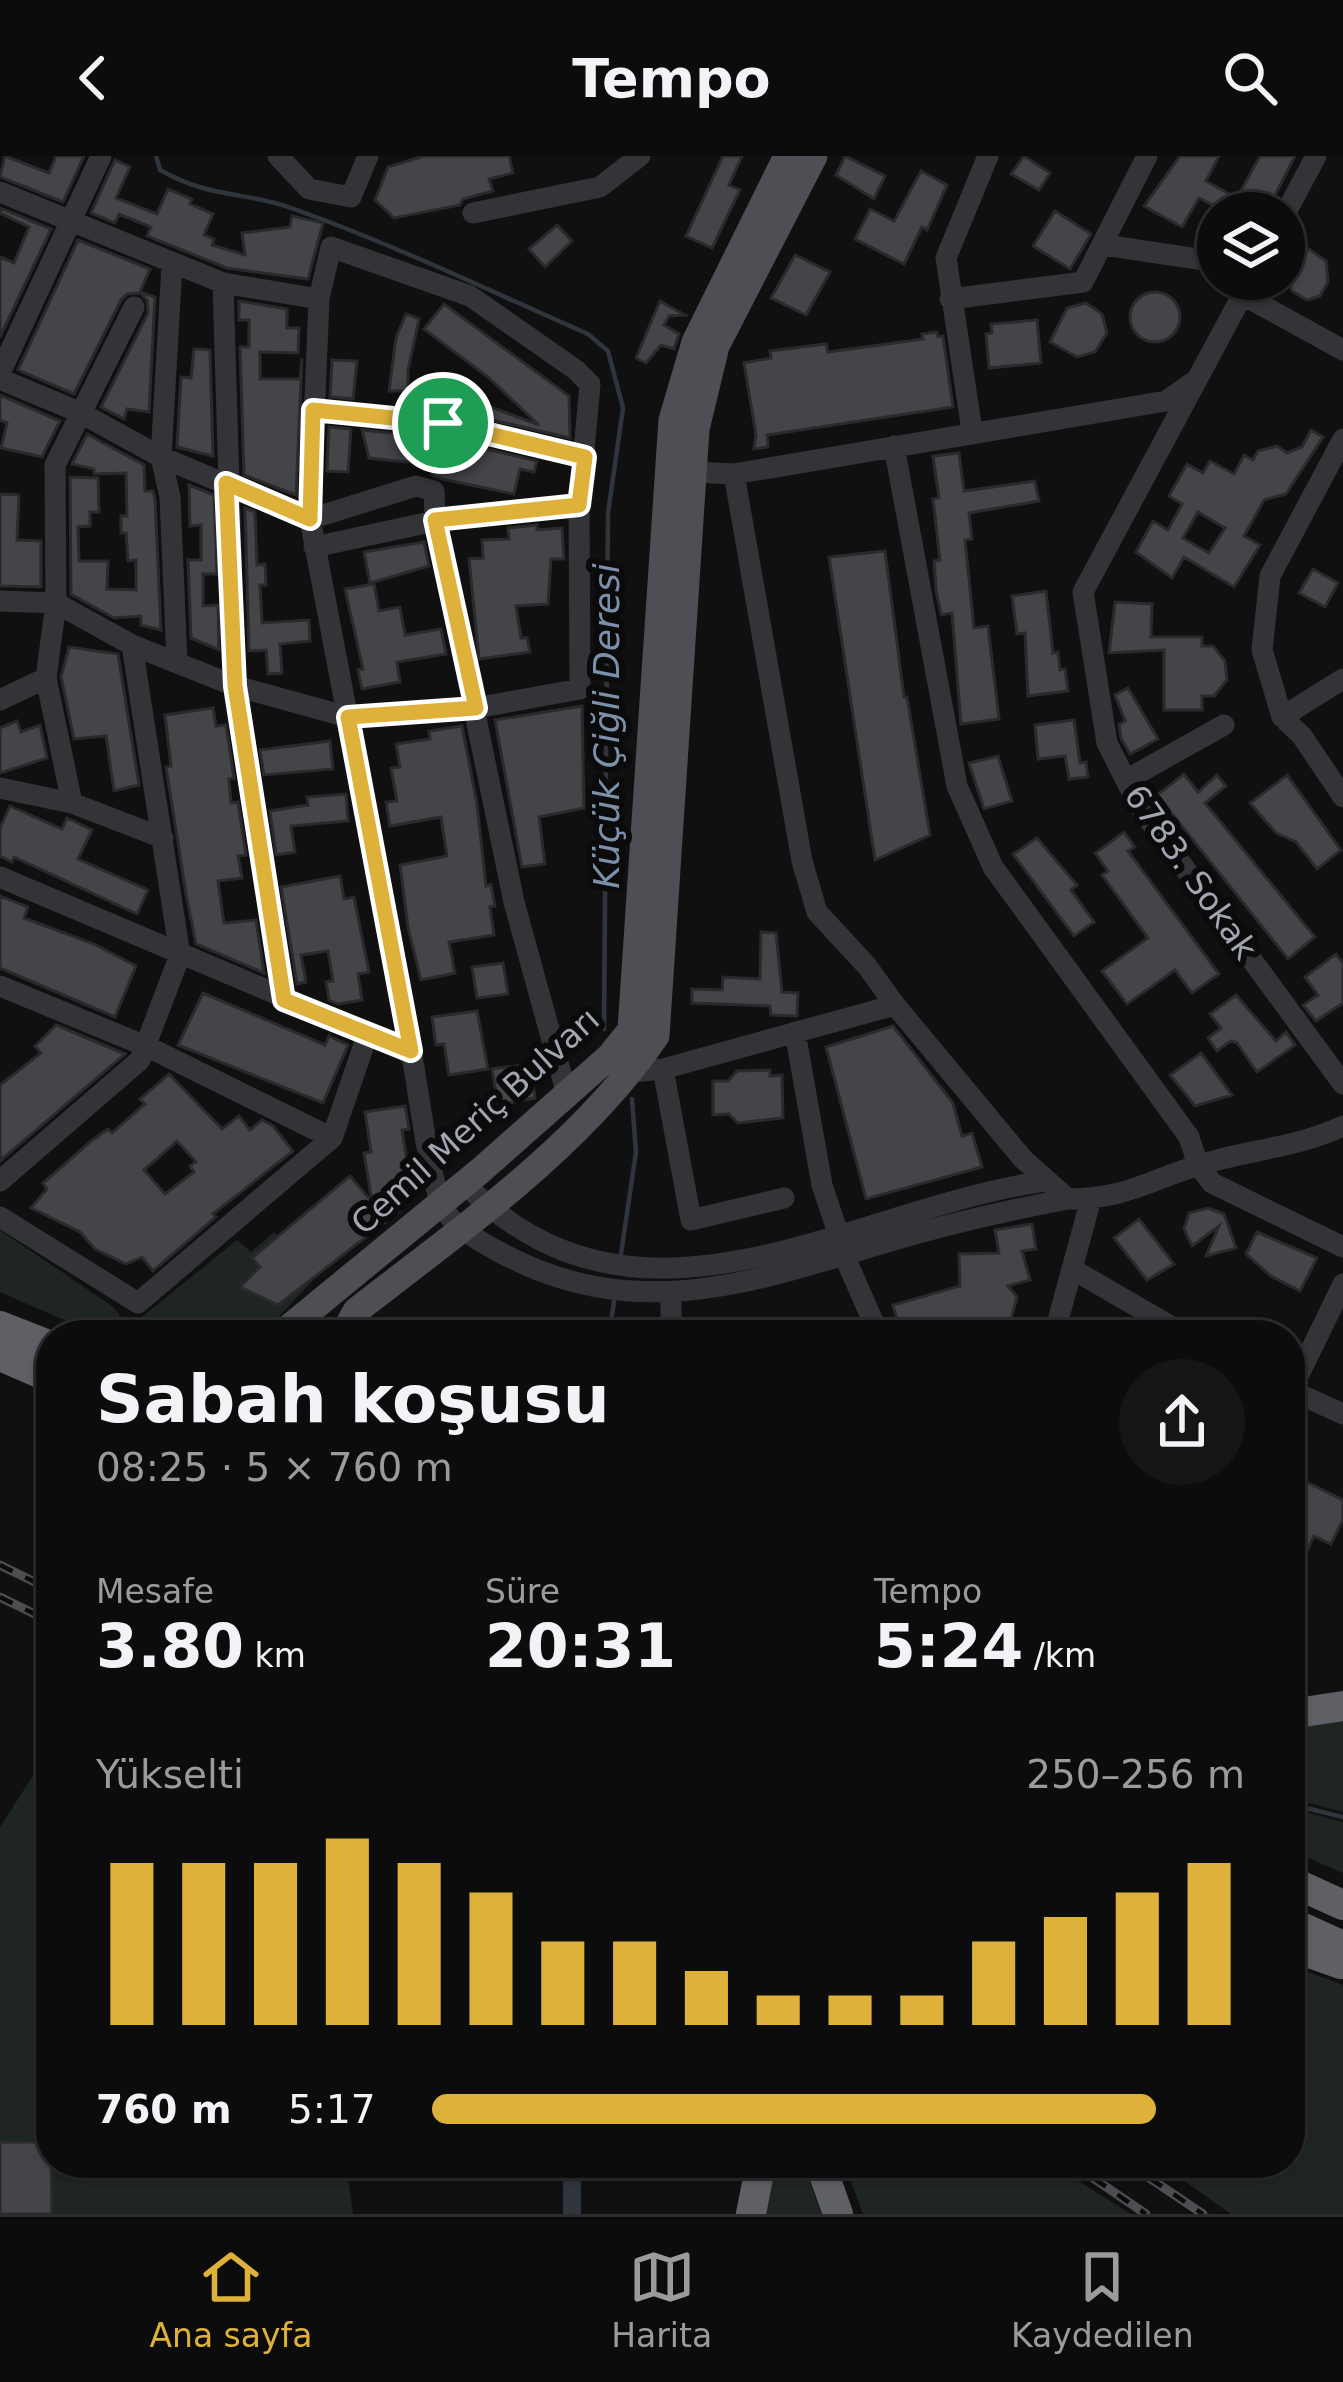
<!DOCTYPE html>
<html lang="tr">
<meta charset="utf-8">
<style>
body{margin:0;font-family:"DejaVu Sans",sans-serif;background:#151516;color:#f1f3f6;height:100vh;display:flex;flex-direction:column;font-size:45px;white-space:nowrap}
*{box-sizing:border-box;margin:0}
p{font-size:39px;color:#9a9b9d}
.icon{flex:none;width:66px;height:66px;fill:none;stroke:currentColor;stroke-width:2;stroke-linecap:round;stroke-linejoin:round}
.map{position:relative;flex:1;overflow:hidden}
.details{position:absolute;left:36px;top:1164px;width:1269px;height:858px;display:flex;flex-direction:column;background:#0c0c0d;border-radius:48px;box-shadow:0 3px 9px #0004,0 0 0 3px #2c2c2e}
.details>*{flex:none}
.controls{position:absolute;left:1197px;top:36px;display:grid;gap:24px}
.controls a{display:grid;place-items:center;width:108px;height:108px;border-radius:50%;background:#0c0c0d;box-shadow:0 3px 9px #0004,0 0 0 3px #2c2c2e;font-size:60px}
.pin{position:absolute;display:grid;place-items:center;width:102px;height:102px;color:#fff;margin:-51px;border:6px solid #fff;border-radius:50%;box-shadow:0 3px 12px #0007}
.round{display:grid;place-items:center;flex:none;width:126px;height:126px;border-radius:63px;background:#151516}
.head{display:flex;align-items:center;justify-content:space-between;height:204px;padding:0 60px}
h1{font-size:66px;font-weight:700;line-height:90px}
.figures{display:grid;grid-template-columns:repeat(3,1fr);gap:18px;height:204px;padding:12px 60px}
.figures div{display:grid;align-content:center}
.figures b{font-size:60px;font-weight:700}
.figures small{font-size:33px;font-weight:400}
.figures p{font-size:33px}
.chart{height:336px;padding:24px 60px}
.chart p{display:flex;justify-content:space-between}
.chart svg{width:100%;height:216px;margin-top:12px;stroke:#deb13a;stroke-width:6}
ul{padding:0 60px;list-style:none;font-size:39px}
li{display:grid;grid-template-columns:192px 144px 1fr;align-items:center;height:90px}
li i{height:30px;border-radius:15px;background:#deb13a}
header{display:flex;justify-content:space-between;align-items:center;height:156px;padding:0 60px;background:#0c0c0d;font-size:54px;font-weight:700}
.menu{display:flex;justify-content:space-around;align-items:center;height:168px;border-top:3px solid #2c2c2e;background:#0c0c0d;font-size:33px;color:#9a9b9d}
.menu a{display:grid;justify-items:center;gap:6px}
.menu .current{color:#deb13a}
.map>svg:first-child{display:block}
</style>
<header><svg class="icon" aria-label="back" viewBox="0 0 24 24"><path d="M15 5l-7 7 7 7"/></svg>Tempo<svg class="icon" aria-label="search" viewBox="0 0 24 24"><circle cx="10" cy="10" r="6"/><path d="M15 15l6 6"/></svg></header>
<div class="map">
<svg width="1343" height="2058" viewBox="0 0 1343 2058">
<rect width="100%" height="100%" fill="#101011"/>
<path fill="#1f2520" d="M0 1074 112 1150 120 1159 109 1177 71 1167 0 1136Z
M274 1076 315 1122 273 1167 241 1179 122 1177 237 1084 251 1096Z
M1343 1564V1656L1290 1642V1571Z
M50 1593 51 2007H346L353 2058H0V1671Z
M1290 1652 1343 1666V1717L1290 1694Z
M1290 1809 1343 1829V2058H1231L1159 2007H1290Z
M777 2007H804L821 2058H766Z
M844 2007H1050L1131 2058H863Z"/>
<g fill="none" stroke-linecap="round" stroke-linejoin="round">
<path stroke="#2f353c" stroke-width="4.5" d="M156 0 160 14C211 43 244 35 291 52 393 88 490 135 588 178L608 195 623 252 608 357 604 873
M621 1098 636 996 632 943
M609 1179 615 1139
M1290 1648 1343 1661"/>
<path stroke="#2f353c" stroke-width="18" d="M572 2007V2058"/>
</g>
<path fill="#444549" stroke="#2a2a2d" stroke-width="3" fill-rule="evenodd" d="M5 0 49 17 56 0H84L63 46 0 21Z
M424 0H509L513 17 489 23 493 35 463 43 460 49 394 62 375 44 388 11Z
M723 0H742L729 29 740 34 712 92 686 80Z
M845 0 885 20 874 43 836 19Z
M1024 0 1050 17 1039 34 1011 18Z
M1180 0H1219L1206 25 1237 42 1260 0H1295L1266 57H1228L1199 42 1182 71 1144 50Z
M115 4 130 11 116 42 157 58 168 33 192 43 190 48 213 58 204 79 214 83 212 89 245 99 242 77 290 71 292 60 323 67 308 123 227 112 147 80 151 71 119 58 115 67 91 57Z
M921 15 947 29 927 74 922 71 904 108 855 83 870 53 894 65Z
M0 52 51 73 0 181V101L14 107 29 71 0 57Z
M1055 55 1091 78 1070 113 1033 90Z
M557 69 572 85 545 111 529 93Z
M78 84 150 113 140 136 155 141 149 256 127 253 124 263 101 251 148 157 147 144 140 137 127 138 121 144 74 238 18 214Z
M1309 93 1326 105 1328 126 1320 140 1307 144 1292 135 1286 118 1296 100Z
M795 99 830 116 806 159 771 142Z
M1130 161a25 25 0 1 1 50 0a25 25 0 1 1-50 0Z
M239 145 287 153V172H299L298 197 260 196V223H300L302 202 296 339 244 319 240 191H249V164H239Z
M660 145 685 159 669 160 664 169 679 178 674 193 661 189 646 207 636 202Z
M1086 147 1102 158 1107 177 1095 196 1077 201 1050 186 1067 152Z
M444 148 569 240 570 282 436 251 443 233 539 269 488 221 424 173Z
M406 158 419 163 408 214V235H389L396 182Z
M1037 164 1041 207 989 212 986 178 992 177 991 168Z
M937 176 938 181 943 180 953 251 767 279 768 291 754 293 756 279 744 207 771 202 770 195 826 188 828 196 923 183 922 178Z
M194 193 210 194 213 300 177 291 181 221 191 222Z
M332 204 357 205 353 243 330 241Z
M0 239 60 265 42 301 1 292 7 267 0 264Z
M329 271 351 273 348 316 327 315Z
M362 274 440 282 537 305 534 316 520 313 514 338 442 323 432 319 434 309 369 302Z
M1311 274 1323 281 1286 338 1264 344 1244 380 1260 389 1234 431 1184 401 1172 422 1136 396 1153 365 1168 374 1182 348 1169 340 1187 308 1203 317 1210 305 1234 318 1244 299 1253 304 1258 295 1277 290 1287 297 1302 291ZM1198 356 1225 372 1209 397 1183 382Z
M87 278 144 309 145 335H153L155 343 161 474 141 469V460L114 462 71 438 70 321 98 322 99 356H90V370L78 371 79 405H108L107 433 136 434V404L128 405 126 377H121V360H127L126 317 94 318V313L72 308Z
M959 297 964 335 1035 325 1039 345 969 357 972 383 965 384 974 472 988 470 999 563 961 568 952 457 941 459 936 434 934 405 940 404 933 343 939 342 933 300Z
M189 329 214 339 217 418H203V450L218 449 219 494 191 482 188 404H201V369L190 370Z
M0 338 19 339 17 384 41 385V431L0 430Z
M245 352 255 356 257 409 265 408 266 429H260L262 467 309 464 310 485 280 488 282 517 268 518 266 494 249 495Z
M537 369V374L562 372 564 403H551L548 448 516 450 521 482H527L530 496 479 503 469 403 483 402 482 384 509 383 508 372Z
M424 386 429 410 370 427 364 396Z
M885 395 904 541H907L930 679 875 704 829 401Z
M1313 413 1338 427 1325 451 1299 437Z
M374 428 379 455 400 451 405 479 441 473 446 498 397 506 400 526 362 533 358 514 363 513 345 433Z
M1046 435 1053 497 1058 496 1060 514 1065 513 1068 535 1028 540 1025 477 1017 478 1012 440Z
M1115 446 1152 448 1151 481H1202V490H1213L1225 505 1227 524 1214 540H1202V554H1164V494L1109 497Z
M69 491 118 498 139 629 114 635 106 580 74 583 61 521Z
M1128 532 1158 583 1130 598 1121 582 1119 568 1125 565 1115 539Z
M582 550 584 652 539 661 545 708 522 711 495 564Z
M213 552 216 570 226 569 234 622 229 623 231 647 238 646 246 699 238 700 242 722 218 725 224 767 256 764 264 817 196 788 186 738 166 611 171 610 165 559Z
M1074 564 1080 607 1086 606 1088 621 1069 623 1065 600 1038 603 1035 569Z
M17 565 21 576 40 569 47 602 0 617V572Z
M462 570 477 648 486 730 491 729 495 750 490 751 494 779 449 786 455 817 421 824 408 771 400 709 447 700 441 661 390 670 386 646 397 645 391 612 400 611 396 588 430 583 429 575Z
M330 585 333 613 264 619 260 594Z
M998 600 1012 645 984 653 969 607Z
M1184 618 1198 636 1217 619 1226 630 1205 647 1315 781 1288 803 1157 639Z
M1287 619 1341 694 1317 713 1296 686 1276 677 1250 647Z
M346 638 348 665 291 670 295 696 276 699 270 655 308 649 307 641Z
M10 650 62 673 67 662 92 674 78 703 148 734 137 758 14 701 12 706 0 700V672Z
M1124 676 1135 691 1128 695 1219 818 1192 837 1175 814 1127 848 1102 815 1148 782 1102 719 1108 715 1095 697Z
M1037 682 1077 729 1071 734 1094 766 1074 780 1013 698Z
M340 720 344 743 354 741 369 816 358 818 362 844 338 848 329 844 326 826 333 825 328 795 301 799 306 826 297 828 281 731Z
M0 740 28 751 24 762 94 788 136 810 115 861 0 812Z
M761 776 776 777 782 836 798 837 797 860 771 859 770 850 692 847V833L722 834 723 821 760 823Z
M1336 798 1343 807V847L1316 865 1303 849 1318 839 1305 821Z
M503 807 508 838 477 842 472 811Z
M203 837 325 889 329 880 348 889 323 947 178 889Z
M1236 839 1276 885 1286 876 1295 889 1257 916 1237 887 1231 885 1217 895 1208 882 1221 872 1210 858Z
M477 855 488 913 449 919 444 888 436 889 432 861Z
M56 869 125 898 0 1005V929L41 897 35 890Z
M893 870 953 947 962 980 972 977 982 1011 866 1043 826 891Z
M1201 897 1232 939 1195 950 1170 919Z
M530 908 535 942 498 949 492 913Z
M770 914V920L782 919 783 962 738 967 729 958 713 959V925H728L737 915Z
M169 918 222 973 239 960 250 974 262 964 273 970 293 995 213 1058 216 1061 153 1115 142 1101 126 1108 95 1093 80 1076 31 1052 47 1033 43 1027 90 986 108 973 112 977 145 948 140 943ZM177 985 196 1006 190 1010 194 1016 165 1038 144 1014Z
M405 950 409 973 402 974 408 1012 415 1009 420 1029 396 1047 401 1054 278 1149 240 1131 260 1111 252 1102 350 1020 372 1046 364 997 371 996 365 956Z
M1208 1052 1224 1058 1236 1092 1206 1100 1219 1070 1192 1090 1184 1073 1189 1057Z
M1139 1063 1174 1108 1147 1124 1114 1082Z
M1032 1068 1036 1093 1022 1095 1030 1124 1008 1130 1017 1141 1009 1172 988 1179H901L893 1149 960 1130 959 1098 999 1097 995 1074Z
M1257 1076 1317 1102 1300 1135 1271 1120 1246 1098Z
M1290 1318 1343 1344V1363L1331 1388 1314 1380 1290 1431Z
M0 1986H51L52 2058H0Z"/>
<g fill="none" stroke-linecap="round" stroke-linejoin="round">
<path stroke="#333438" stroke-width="21" d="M278 0 309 33 351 41 368 0
M0 36 223 127 319 143
M473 57 600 31 640 0
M1284 60 1316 0
M1104 89 1218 106
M172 108 161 301 170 341 177 506
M1251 123 1083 436 1107 587 1139 650 1343 928
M223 127 235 530 284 845
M1243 139 1343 194
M950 143 1083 126 1147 0
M0 217 101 0
M0 223 79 256 161 301 310 363 416 330 434 335 435 365 514 746 567 939
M313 254 443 267 585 301
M972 275 946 102 988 0
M1343 283 1270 420 1262 494 1282 561 1302 580 1343 641
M894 290 957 630 993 711 1189 981 1198 1009 1212 1027 1343 1091
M692 316 734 318 1166 245 1193 226
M734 318 802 705 817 756 867 810 895 849
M314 391 435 365 579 349
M0 445 56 447 132 489 235 530 348 561 476 552 580 533 579 349 590 228 576 214 470 140 331 91 319 143 310 363 411 895
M0 544 46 522
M1282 561 1343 523
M1126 624 1224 569
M0 632 72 647 163 682
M72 647 46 522 56 447 55 309 134 151
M0 721 411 895C419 935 427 1011 441 1047 451 1071 481 1086 503 1098 645 1173 768 1120 908 1080 961 1065 1015 1053 1068 1043
M0 830 148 891 332 982
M795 876 822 1029 839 1080
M621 908 631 916 663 913 895 849 1023 1003 1068 1043C1123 1043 1146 1026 1196 1010 1245 994 1297 992 1343 970
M663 913 691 1064 784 1042
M0 1025 140 904 180 799 132 489
M465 1028C639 1204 847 1054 1045 1025
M0 1061 138 1147 332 982 367 880
M844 1099 879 1179
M1072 1113 1186 1179
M671 1138V1179
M1054 1179 1091 1043
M1290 1234 1343 1258
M1291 1235 1343 1128"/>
<path stroke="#4e4f54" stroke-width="27" d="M280 1179 480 1015 610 900 631 874 672 264 695 186 787 0
M343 1179 356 1155C461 1073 581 990 656 880L696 273 716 190 814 0"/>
<path stroke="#5e6066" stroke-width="30" d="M0 1170 51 1190
M280 1179 282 1178
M0 1200 51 1222
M1290 1558 1343 1550
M1290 1725 1343 1749
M1290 1766 1343 1790
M1290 1790 1341 1808
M820 2007 838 2058
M751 2058 761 2007"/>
<defs>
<path id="rail" d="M0 1409 51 1434
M0 1441 51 1466
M1071 2007 1146 2058
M1127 2007 1203 2058"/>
</defs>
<use href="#rail" stroke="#4c4e52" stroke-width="9"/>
<use href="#rail" stroke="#0b0b0c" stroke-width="4.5" stroke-dasharray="14" stroke-linecap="butt"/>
</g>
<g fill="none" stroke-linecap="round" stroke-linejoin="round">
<defs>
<path id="route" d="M313 254 443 267 585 301 579 349 435 364 476 552 348 561 411 895 284 844 235 530 226 327 310 363Z"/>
</defs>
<use href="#route" stroke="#fff" stroke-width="24"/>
<use href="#route" stroke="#deb13a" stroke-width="15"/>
</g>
<g text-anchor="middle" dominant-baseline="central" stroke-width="12" stroke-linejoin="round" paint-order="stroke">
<g font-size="33" fill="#a2a6b1" stroke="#0b0b0c">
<text transform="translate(1191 716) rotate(55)">6783. Sokak</text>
<text transform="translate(475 965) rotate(-42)">Cemil Meriç Bulvarı</text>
</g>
<g font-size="36" font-style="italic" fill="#7c91a9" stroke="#0b0b0c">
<text transform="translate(606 570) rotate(-90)">Küçük Çiğli Deresi</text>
</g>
</g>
</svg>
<div class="controls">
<a><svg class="icon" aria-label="layers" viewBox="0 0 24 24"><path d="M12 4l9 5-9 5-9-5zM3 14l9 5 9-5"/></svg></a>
</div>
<div class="pin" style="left:443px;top:267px;background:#1e9e55"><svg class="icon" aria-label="arrive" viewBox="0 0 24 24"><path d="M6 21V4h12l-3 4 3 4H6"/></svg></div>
<section class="details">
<div class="head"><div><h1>Sabah koşusu</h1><p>08:25 · 5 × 760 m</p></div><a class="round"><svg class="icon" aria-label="share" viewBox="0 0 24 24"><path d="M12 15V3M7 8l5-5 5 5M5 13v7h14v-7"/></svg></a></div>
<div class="figures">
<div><p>Mesafe</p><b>3.80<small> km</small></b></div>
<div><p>Süre</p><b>20:31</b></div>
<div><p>Tempo</p><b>5:24<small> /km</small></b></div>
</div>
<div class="chart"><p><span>Yükselti</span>250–256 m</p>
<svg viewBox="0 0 160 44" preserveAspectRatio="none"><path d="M5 44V11M15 44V11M25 44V11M35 44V6M45 44V11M55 44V17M65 44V27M75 44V27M85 44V33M95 44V38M105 44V38M115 44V38M125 44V27M135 44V22M145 44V17M155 44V11"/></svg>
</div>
<ul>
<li><b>760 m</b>5:17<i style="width:89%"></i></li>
</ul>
</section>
</div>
<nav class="menu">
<a class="current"><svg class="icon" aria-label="home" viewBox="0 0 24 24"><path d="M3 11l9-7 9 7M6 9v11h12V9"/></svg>Ana sayfa</a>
<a><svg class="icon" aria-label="map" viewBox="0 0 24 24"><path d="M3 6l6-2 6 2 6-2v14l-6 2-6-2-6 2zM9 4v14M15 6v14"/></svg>Harita</a>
<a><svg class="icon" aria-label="saved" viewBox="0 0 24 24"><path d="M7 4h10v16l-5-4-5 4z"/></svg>Kaydedilen</a>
</nav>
